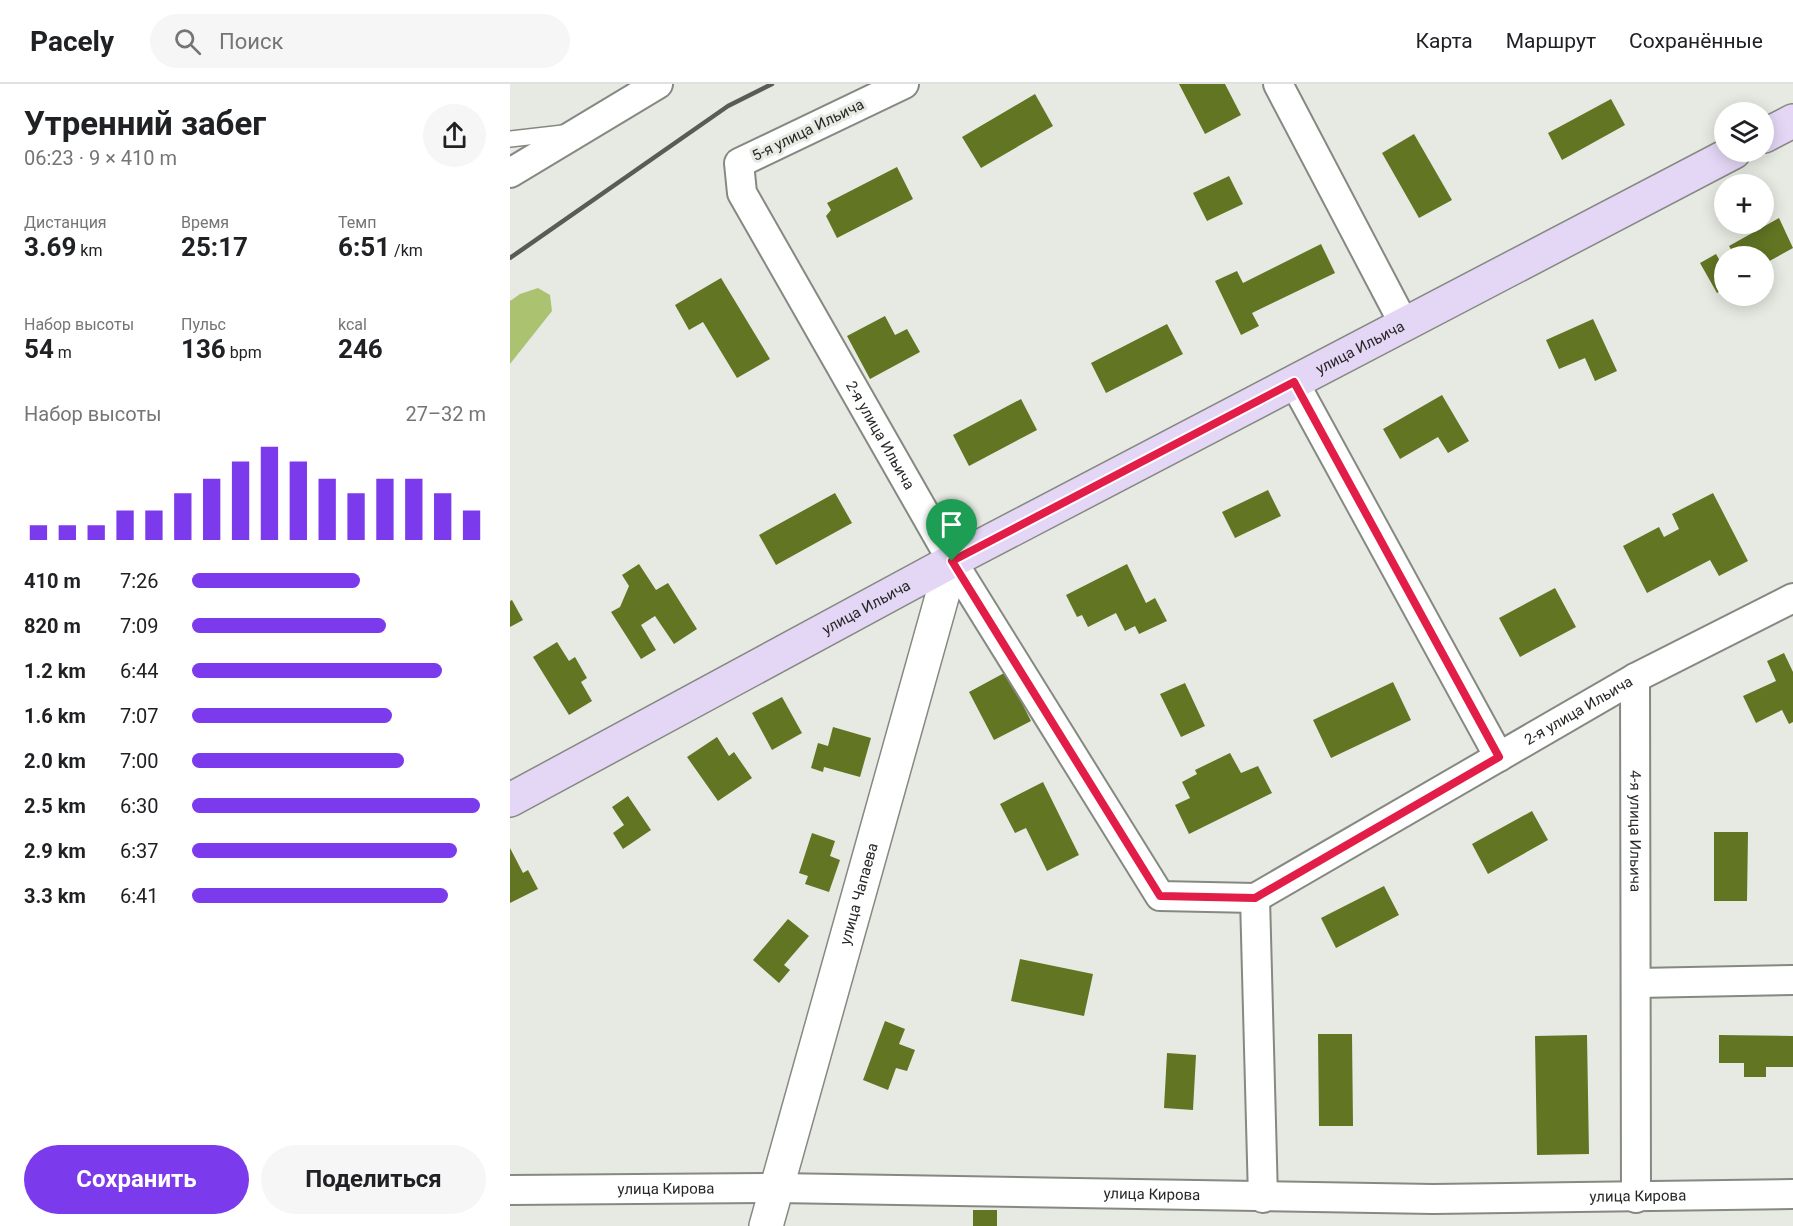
<!DOCTYPE html>
<html lang="ru">
<meta charset="utf-8">
<style>
body{margin:0;font-family:Roboto,sans-serif;background:#f6f6f6;color:#202124;height:100vh;display:flex;flex-direction:column;font-size:22px;white-space:nowrap}
*{box-sizing:border-box;margin:0}
p{font-size:20px;color:#757577}
.icon{flex:none;width:33px;height:33px;fill:none;stroke:currentColor;stroke-width:2;stroke-linecap:round;stroke-linejoin:round}
.map{position:relative;flex:1;overflow:hidden}
.side{display:flex;flex-direction:column;background:#fff;width:510px}
.side>*{flex:none}
.tools{position:absolute;left:1204px;top:18px;display:grid;gap:12px}
.tools a{display:grid;place-items:center;width:60px;height:60px;border-radius:50%;background:#fff;box-shadow:0 3px 15px #0003;font-size:30px}
.pin{position:absolute;display:grid;place-items:center;width:51px;height:51px;color:#fff;margin:-62px -26px;border-radius:50% 50% 50% 0;rotate:-45deg;box-shadow:0 0 6px #0007}
.pin .icon{rotate:45deg}
.round{display:grid;place-items:center;flex:none;width:63px;height:63px;border-radius:32px;background:#f6f6f6}
.overview{display:flex;align-items:center;justify-content:space-between;height:102px;padding:0 24px}
h1{font-size:33px;font-weight:700;line-height:45px}
.stats{display:grid;grid-template-columns:repeat(3,1fr);gap:9px;height:102px;padding:6px 24px}
.stats div{display:grid;align-content:center}
.stats b{font-size:26px;font-weight:700}
.stats small{font-size:16px;font-weight:400}
.stats p{font-size:16px}
.chart{height:168px;padding:12px 24px}
.chart p{display:flex;justify-content:space-between}
.chart svg{width:100%;height:108px;margin-top:6px;stroke:#7c3aed;stroke-width:6}
.primary-button{display:flex;gap:12px;margin-top:auto;padding:12px 24px}
.primary-button a{flex:1;height:69px;border-radius:36px;background:#7c3aed;color:#fff;font-size:24px;font-weight:700;line-height:69px;text-align:center}
.primary-button a+a{background:#f6f6f6;color:#202124}
ul{padding:0 24px;list-style:none;font-size:20px}
li{display:grid;grid-template-columns:96px 72px 1fr;align-items:center;height:45px}
li i{height:15px;border-radius:8px;background:#7c3aed}
header{display:flex;align-items:center;gap:36px;box-sizing:border-box;height:84px;padding:0 30px;background:#fff;border-bottom:2px solid #e0e0e0}
header strong{font-size:28px}
nav{display:flex;gap:33px;margin-inline-start:auto;font-size:21px}
.search{width:420px;height:54px;background:#f6f6f6;display:flex;align-items:center;gap:15px;box-sizing:border-box;padding:0 21px;border-radius:33px;color:#757577;font-size:22px}
main{display:flex;flex:1;min-height:0}
.map>svg:first-child{display:block}
</style>
<header>
<strong>Pacely</strong>
<div class="search"><svg class="icon" aria-label="search" viewBox="0 0 24 24"><circle cx="10" cy="10" r="6"/><path d="M15 15l6 6"/></svg>Поиск</div>
<nav><a>Карта</a><a>Маршрут</a><a>Сохранённые</a></nav>
</header>
<main>
<section class="side">
<div class="overview"><div><h1>Утренний забег</h1><p>06:23 · 9 × 410 m</p></div><a class="round"><svg class="icon" aria-label="share" viewBox="0 0 24 24"><path d="M12 15V3M7 8l5-5 5 5M5 13v7h14v-7"/></svg></a></div>
<div class="stats">
<div><p>Дистанция</p><b>3.69<small> km</small></b></div>
<div><p>Время</p><b>25:17</b></div>
<div><p>Темп</p><b>6:51<small> /km</small></b></div>
</div>
<div class="stats">
<div><p>Набор высоты</p><b>54<small> m</small></b></div>
<div><p>Пульс</p><b>136<small> bpm</small></b></div>
<div><p>kcal</p><b>246</b></div>
</div>
<div class="chart"><p><span>Набор высоты</span>27–32 m</p>
<svg viewBox="0 0 160 44" preserveAspectRatio="none"><path d="M5 44V38M15 44V38M25 44V38M35 44V32M45 44V32M55 44V25M65 44V19M75 44V12M85 44V6M95 44V12M105 44V19M115 44V25M125 44V19M135 44V19M145 44V25M155 44V32"/></svg>
</div>
<ul>
<li><b>410 m</b>7:26<i style="width:57%"></i></li>
<li><b>820 m</b>7:09<i style="width:66%"></i></li>
<li><b>1.2 km</b>6:44<i style="width:85%"></i></li>
<li><b>1.6 km</b>7:07<i style="width:68%"></i></li>
<li><b>2.0 km</b>7:00<i style="width:72%"></i></li>
<li><b>2.5 km</b>6:30<i style="width:98%"></i></li>
<li><b>2.9 km</b>6:37<i style="width:90%"></i></li>
<li><b>3.3 km</b>6:41<i style="width:87%"></i></li>
</ul>
<div class="primary-button"><a>Сохранить</a><a>Поделиться</a></div>
</section>
<div class="map">
<svg width="1283" height="1142" viewBox="0 0 1283 1142">
<rect width="100%" height="100%" fill="#e7eae2"/>
<path fill="#abc271" d="M28 204 40 211 42 227 0 280V217L10 210Z"/>
<path fill="#617523" d="M669 0H715L731 31 695 50Z
M525 10 543 42 471 84 452 53Z
M1101 15 1115 41 1052 76 1038 49Z
M904 50 942 116 909 134 872 69Z
M387 83 403 115 327 154 316 132 321 126 317 119Z
M719 92 733 120 697 137 683 109Z
M1269 134 1283 164 1254 180V172H1225L1219 162Z
M811 160 825 189 742 229 749 242 731 251 705 197 727 187 733 199Z
M1206 170 1215 186V204L1207 209 1190 179Z
M211 194 260 275 227 294 193 238 179 246 165 221Z
M375 232 385 251 397 245 410 268 360 295 337 252Z
M1083 235 1107 287 1085 297 1075 274 1049 285 1036 256Z
M657 240 673 270 596 309 581 279Z
M932 311 959 357 938 369 928 353 890 375 873 345Z
M511 315 527 346 459 382 443 351Z
M758 406 771 432 725 454 712 428Z
M325 409 342 439 266 481 249 451Z
M1203 409 1238 477 1209 492 1200 476 1137 509 1113 462 1149 443 1154 453 1169 445 1162 430Z
M129 480 146 506 158 499 187 545 164 560 145 532 131 541 146 566 131 575 101 528 110 523 119 502 112 491Z
M617 480 636 519 645 514 657 537 629 550 625 542 615 547 606 529 578 543 572 531 567 533 556 511Z
M1045 504 1066 543 1010 573 989 534Z
M2 516 13 536 0 543V517Z
M47 558 59 577 65 573 77 594 71 598 82 617 59 631 23 573Z
M1274 569 1283 588V638L1279 640 1272 626 1246 639 1233 612 1266 597 1257 577Z
M496 588 521 637 484 656 459 608Z
M883 598 901 636 821 674 803 636Z
M675 599 695 642 671 653 650 610Z
M272 613 292 649 262 666 242 629Z
M323 643 361 654 350 693 314 683 313 688 301 684 308 659 318 662Z
M207 653 219 672 224 668 242 694 208 717 177 673Z
M720 669 731 689 748 682 762 709 679 750 665 721 680 714 672 698 687 690 685 686Z
M533 698 569 771 537 787 516 744 505 749 490 720Z
M118 712 141 746 113 765 103 749 114 741 102 723Z
M1022 727 1038 756 978 790 962 760Z
M1204 748H1238L1237 817H1204Z
M302 749 325 757 320 772 330 776 319 808 295 800 298 792 289 789Z
M0 764 13 789 18 786 28 805 0 819Z
M874 802 889 831 826 864 811 834Z
M278 835 299 852 274 881 280 886 269 899 243 876Z
M510 875 583 890 574 932 501 917Z
M375 937 395 945 389 960 405 966 397 987 386 984 378 1006 353 996Z
M808 950H842L843 1042H809Z
M1077 951 1079 1070 1027 1071 1025 952Z
M1209 951 1283 952V983H1256V993H1234V979H1209Z
M657 969 686 971 683 1026 654 1024Z
M463 1126H487V1142H463Z"/>
<g fill="none" stroke-linecap="round" stroke-linejoin="round">
<defs>
<path id="service" d="M0 55 53 49"/>
<g id="minor">
<path id="s1" d="M394 0 229 79 232 109 442 477 650 812 745 814 1125 594 1283 514"/>
<path d="M768 0 894 240"/>
<path d="M0 89 148 0"/>
<path d="M784 298 989 673"/>
<path id="s2" d="M1125 594 1126 1114"/>
<path d="M745 814 753 1114"/>
<path d="M1127 899 1283 896"/>
<path id="s3" d="M0 1106 267 1104 923 1115 1283 1110"/>
</g>
<g id="tertiary">
<path id="s4" d="M256 1142 442 477"/>
</g>
<g id="secondary">
<path d="M1254 52 1283 37"/>
<path id="s5" d="M0 716 442 477 1224 68"/>
</g>
</defs>
<use href="#service" stroke="#868882" stroke-width="18"/>
<use href="#minor" stroke="#868882" stroke-width="32"/>
<use href="#tertiary" stroke="#868882" stroke-width="36"/>
<use href="#secondary" stroke="#868882" stroke-width="36"/>
<use href="#service" stroke="#fff" stroke-width="15"/>
<use href="#minor" stroke="#fff" stroke-width="28"/>
<use href="#tertiary" stroke="#fff" stroke-width="33"/>
<use href="#secondary" stroke="#e4d7f6" stroke-width="33"/>
<path stroke="#595b57" stroke-width="4.5" d="M0 174 218 22 262 0"/>
</g>
<g fill="none" stroke-linecap="round" stroke-linejoin="round">
<defs>
<path id="route" d="M784 298 989 673 745 814 650 812 442 477Z"/>
</defs>
<use href="#route" stroke="#fff" stroke-width="12"/>
<use href="#route" stroke="#e11d48" stroke-width="8"/>
</g>
<g text-anchor="middle" dominant-baseline="central" stroke-width="6" stroke-linejoin="round" paint-order="stroke">
<g font-size="15" fill="#282926" stroke="#e7eae2">
<text transform="translate(298 46) rotate(-26)">5-я улица Ильича</text>
<text stroke="none"><textPath href="#s5" startOffset="963">улица Ильича</textPath></text>
<text stroke="none"><textPath href="#s1" startOffset="492">2-я улица Ильича</textPath></text>
<text stroke="none"><textPath href="#s5" startOffset="405">улица Ильича</textPath></text>
<text stroke="none"><textPath href="#s1" startOffset="1500">2-я улица Ильича</textPath></text>
<text stroke="none"><textPath href="#s2" startOffset="153">4-я улица Ильича</textPath></text>
<text stroke="none"><textPath href="#s4" startOffset="345">улица Чапаева</textPath></text>
<text stroke="none"><textPath href="#s3" startOffset="156">улица Кирова</textPath></text>
<text stroke="none"><textPath href="#s3" startOffset="642">улица Кирова</textPath></text>
<text stroke="none"><textPath href="#s3" startOffset="1128">улица Кирова</textPath></text>
</g>
</g>
</svg>
<div class="tools">
<a><svg class="icon" aria-label="layers" viewBox="0 0 24 24"><path d="M12 4l9 5-9 5-9-5zM3 14l9 5 9-5"/></svg></a>
<a>+</a>
<a>−</a>
</div>
<div class="pin" style="left:442px;top:477px;background:#1e9e55"><svg class="icon" aria-label="arrive" viewBox="0 0 24 24"><path d="M6 21V4h12l-3 4 3 4H6"/></svg></div>
</div>
</main>
